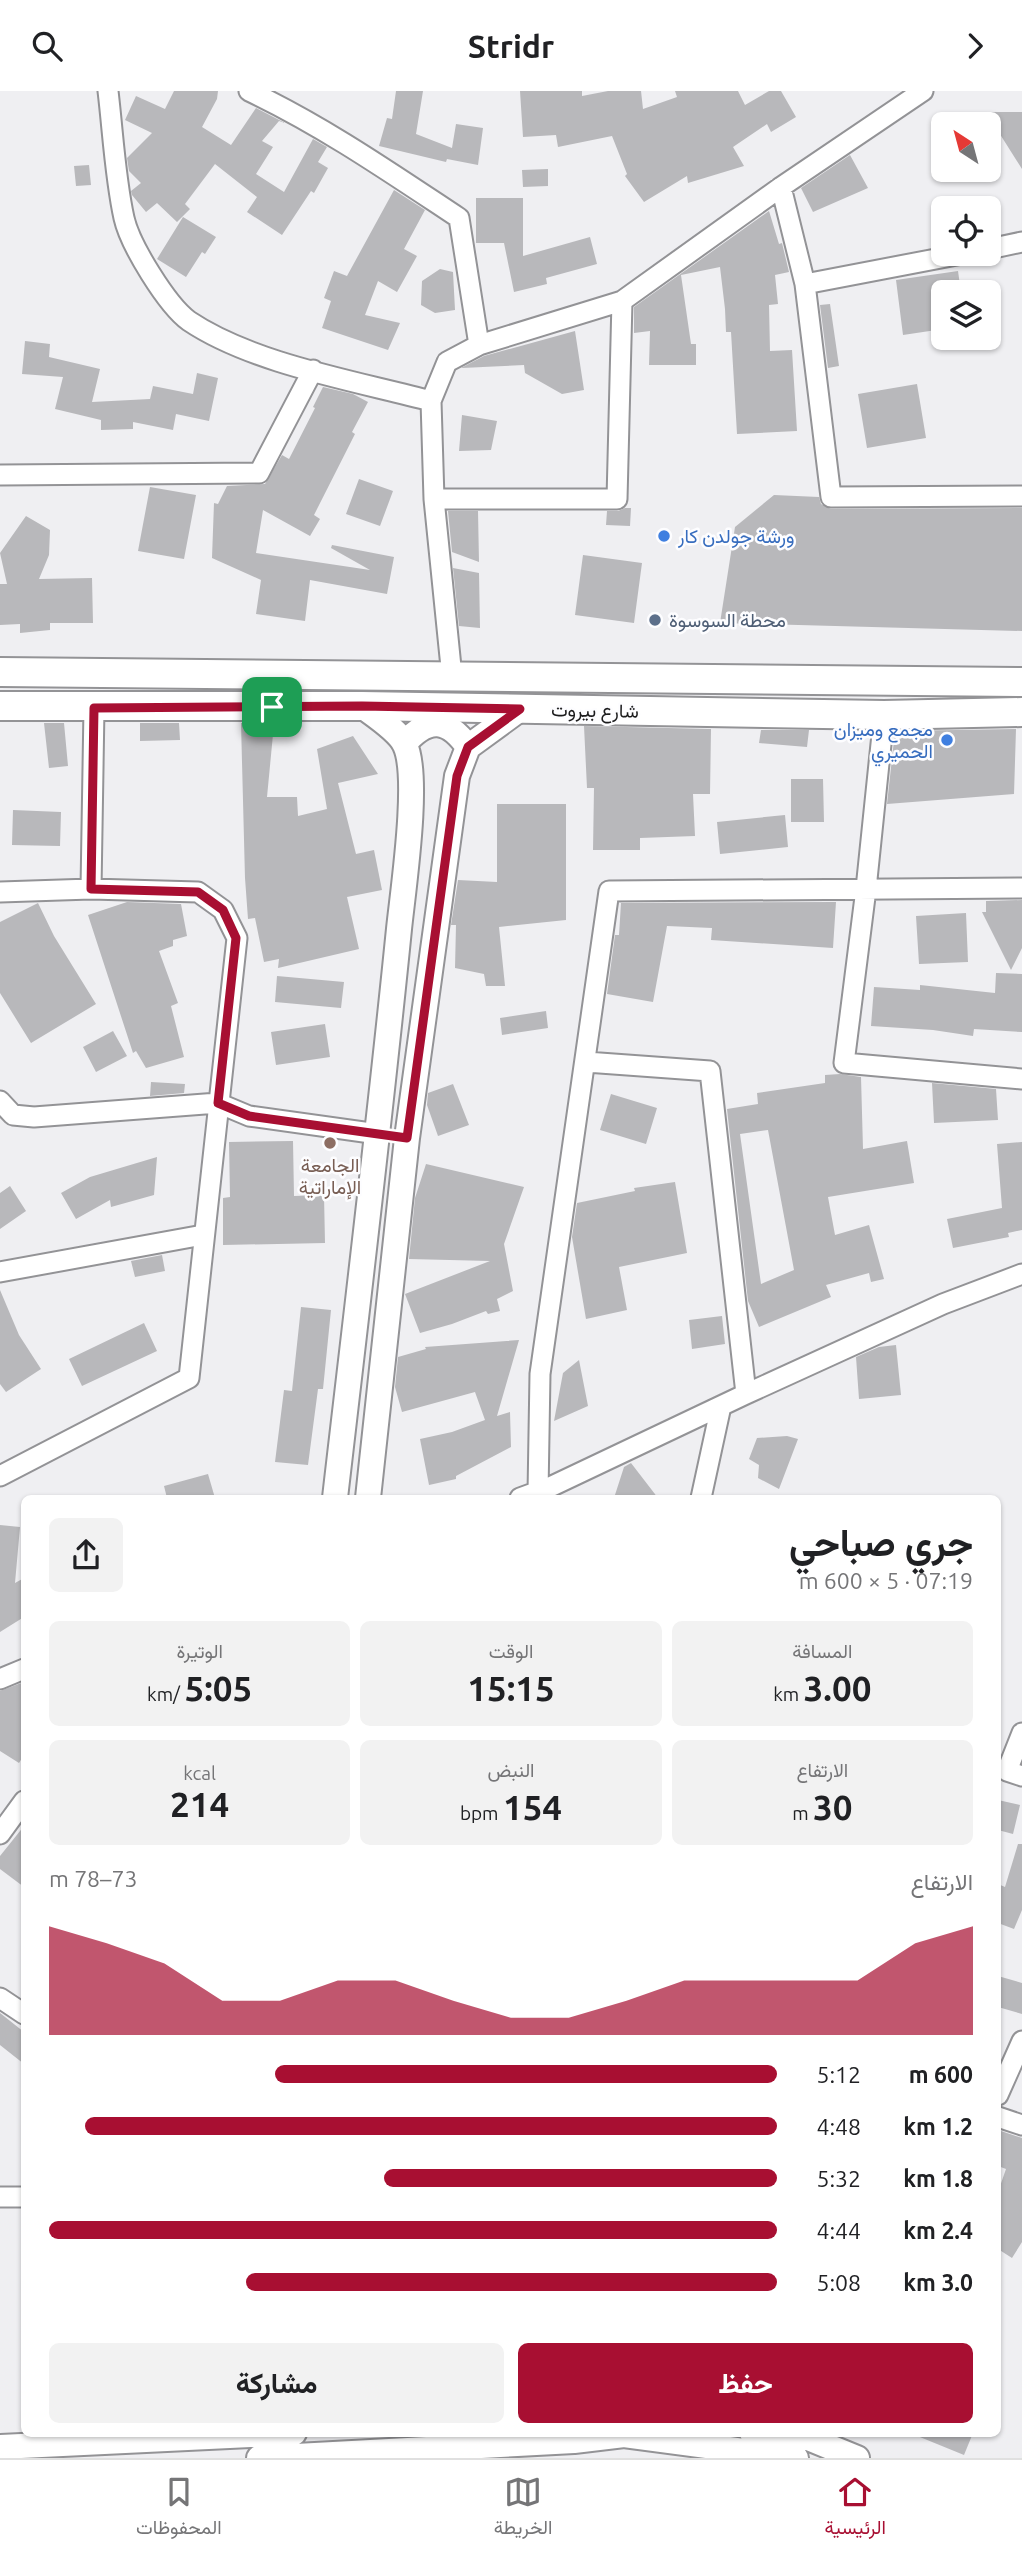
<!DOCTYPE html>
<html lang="ar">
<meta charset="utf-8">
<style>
body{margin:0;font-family:Ubuntu,Vazirmatn,sans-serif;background:#f2f2f2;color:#202124;direction:rtl;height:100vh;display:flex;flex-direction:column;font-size:26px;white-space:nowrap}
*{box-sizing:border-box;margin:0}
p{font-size:23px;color:#757577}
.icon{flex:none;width:38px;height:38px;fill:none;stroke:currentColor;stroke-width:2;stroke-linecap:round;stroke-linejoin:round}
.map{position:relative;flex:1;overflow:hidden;direction:ltr}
.drawer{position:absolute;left:21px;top:1404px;width:980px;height:942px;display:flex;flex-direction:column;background:#fff;border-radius:10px;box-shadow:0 2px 5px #0004;direction:rtl}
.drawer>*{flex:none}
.needle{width:46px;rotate:324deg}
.buttons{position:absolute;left:931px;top:21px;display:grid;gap:14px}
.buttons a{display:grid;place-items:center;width:70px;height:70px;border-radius:10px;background:#fff;box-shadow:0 2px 5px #0004;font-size:35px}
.pin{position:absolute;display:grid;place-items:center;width:60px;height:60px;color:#fff;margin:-30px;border-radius:14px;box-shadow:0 4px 10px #0006}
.round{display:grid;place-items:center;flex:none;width:74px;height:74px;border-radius:10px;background:#f2f2f2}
.summary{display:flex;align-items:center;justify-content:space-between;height:119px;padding:0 28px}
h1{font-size:38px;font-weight:700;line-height:52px}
.stats{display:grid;grid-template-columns:repeat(3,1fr);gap:10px;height:119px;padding:7px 28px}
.stats div{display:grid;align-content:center;border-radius:10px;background:#f2f2f2;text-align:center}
.stats b{font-size:35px;font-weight:700}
.stats small{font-size:19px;font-weight:400}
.stats p{font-size:19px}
.chart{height:196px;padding:14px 28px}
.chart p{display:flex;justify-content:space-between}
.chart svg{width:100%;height:126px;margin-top:7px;fill:#a80f32;opacity:.7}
.button{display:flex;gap:14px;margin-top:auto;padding:14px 28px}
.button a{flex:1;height:80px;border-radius:10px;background:#a80f32;color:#fff;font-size:28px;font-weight:700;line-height:80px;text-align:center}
.button a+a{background:#f2f2f2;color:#202124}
ul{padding:0 28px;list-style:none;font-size:23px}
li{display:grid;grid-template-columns:112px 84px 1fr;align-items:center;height:52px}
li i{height:18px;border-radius:9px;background:#a80f32}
header{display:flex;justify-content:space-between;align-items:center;height:91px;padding:0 28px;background:#fff;font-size:32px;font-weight:700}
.menu{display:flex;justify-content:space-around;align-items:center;height:98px;border-top:2px solid #e0e0e0;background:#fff;font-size:19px;color:#757577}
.menu a{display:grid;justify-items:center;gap:4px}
.menu .current{color:#a80f32}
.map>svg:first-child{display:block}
</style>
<header><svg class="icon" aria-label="forward" viewBox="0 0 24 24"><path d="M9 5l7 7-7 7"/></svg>Stridr<svg class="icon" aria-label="search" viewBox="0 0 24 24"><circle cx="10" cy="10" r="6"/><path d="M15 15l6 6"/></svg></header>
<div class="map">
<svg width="1022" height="2367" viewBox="0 0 1022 2367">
<rect width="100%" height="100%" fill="#efeff2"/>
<path fill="#b8b8bb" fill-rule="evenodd" d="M174 0H218L217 8 202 36 231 54 256 17 285 32 279 30 262 50 273 56 256 83 284 101 313 48 327 56 318 71 328 77 314 102 311 100 282 144 247 121 257 106 215 73 185 113 190 118 177 131 157 112 146 121 132 104 131 100 141 92 129 80 127 67 152 42 125 29 136 5 165 18Z
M396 0H423L416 43 452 57 456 33 483 37 478 74 447 68 446 71 379 55 387 27 392 28Z
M520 0H582V5L608 0H641L643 18 677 6 675 0H738L745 14 769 0H781L796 26 771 41 767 33 733 56 744 75 688 92 687 85 644 111 625 85 627 83 612 45 558 56 556 44 523 46Z
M986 21H1022V78Z
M850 64 868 97 813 121 801 97Z
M89 74 91 94 76 95 74 75Z
M548 78V95L523 96 522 79Z
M394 99 425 119 404 158 417 165 397 201 378 190 365 224 400 232 388 259 322 237 331 210 324 207 334 180 347 185Z
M476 107H523V165L590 146 597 173 546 187 547 193 514 201 504 152H476Z
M769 120 779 153 782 152 789 181 775 184 778 213 769 214 770 260 792 259 797 340 737 343 731 241H726L725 218 720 176 681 184 691 253H696V274H649L650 240 634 242V216Z
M183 126 216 146 205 163 202 161 186 186 157 168Z
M440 178 453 181 455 219 435 222 421 214 422 190Z
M958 180 961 201H943V238L903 244 896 189Z
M830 213 839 275 828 277 820 214Z
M575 240 584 299 562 303 525 282 524 274 461 277 484 265Z
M25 250 50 253 49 266 100 278 92 311 150 308 153 295 193 303 197 282 218 287 209 330 176 323 173 339 133 331V338L101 339V329L55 318 63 286 22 283Z
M917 293 926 347 867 357 858 303Z
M323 296 353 303 368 311 352 341 355 343 314 424 320 428 310 445 263 419 256 462 370 479 331 457 332 454 394 466 387 503 310 489 305 530 256 523 261 489 212 467 214 412 218 413 227 395 265 393 282 364 289 368 315 317 313 316Z
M462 324 497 330 491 359 459 360Z
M359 388 393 400 380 435 346 423Z
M150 396 196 404 184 468 138 460Z
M774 404 819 406 821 413 831 418 1022 417V540L720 532 735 436Z
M625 417H631L630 435 606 434 607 420H618Z
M448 420H478L479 471 452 461Z
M26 425 50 439 49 464 39 488 92 487 93 532H50V539L20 542V533L0 534V493H7L0 462Z
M583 464 642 472 634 532 575 524Z
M453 477 479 482 480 537 459 535Z
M44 632H64L68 675 49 677Z
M140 632H179L180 649 140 650Z
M241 632 274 633 267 706H297L298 725 327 718 317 658 353 645 378 683 338 692 356 763 374 759 382 799 347 806 359 858 278 877 279 868 264 871 255 827 248 828 245 787Z
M584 635 711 638 710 703H693L695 745 640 747V759H593L594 697H587Z
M1016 638 1014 703 887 713 895 640Z
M761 639H809L807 656 759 652Z
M791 688H823L824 731H791Z
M497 713H566V829L499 836 505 895H486L484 883 455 877 456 834H451L458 789 497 791Z
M13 719 61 721 60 755 12 754Z
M785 724 788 756 720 763 717 731Z
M1022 809V857L1011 879 982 821H986V810Z
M127 811 181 813 187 845 173 849V855L159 860 178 912 171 915 184 966 146 977 136 960 133 962 88 824Z
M836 811 833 857 711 849 712 837 667 835 653 911 607 903 615 844H619L621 812Z
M38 812 54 845 96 913 31 952 0 902V831Z
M966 822 968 871 919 873 916 825Z
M996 882 1022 883V941L974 938 973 945 933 939 871 935 874 896 920 899V894L995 902Z
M277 885 344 891 341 917 275 911Z
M546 920 548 937 502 944 500 927Z
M325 933 330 966 276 974 271 941Z
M113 940 127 965 96 981 83 956Z
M840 983 861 986 863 1058 907 1050 914 1092 828 1106 835 1144 869 1134 884 1188 871 1191 869 1182 826 1194 831 1206 759 1236 748 1210 727 1018 758 1013 757 1002 825 992V984ZM768 1039 794 1179 761 1193 740 1043Z
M151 991 185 993 184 1002 150 1005Z
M932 992 996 998 998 1029 934 1032Z
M453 993 469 1034 438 1045 427 1014 428 1002Z
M611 1003 657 1017 646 1053 600 1039Z
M293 1050 294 1105 324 1104 325 1152 223 1154V1107L230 1106 229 1051Z
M1022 1051V1139L1008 1142 1009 1146 953 1157 947 1128 1002 1117 997 1053Z
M157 1066 154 1104 111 1116 110 1109 76 1128 61 1102 90 1086Z
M426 1073 524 1096 504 1153 513 1200 497 1208 500 1220 488 1223 486 1220 452 1233 420 1242 405 1203 490 1170 409 1168 415 1107Z
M675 1091 687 1162 619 1176 627 1219 586 1228 572 1146 577 1112 635 1100 634 1097Z
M10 1095 26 1120 0 1138V1102Z
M162 1164 165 1180 135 1186 131 1170Z
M0 1199 19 1244 41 1278 6 1301 0 1293Z
M301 1216 331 1219 323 1298H318L308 1374 275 1371 284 1299 292 1300Z
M722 1225 725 1253 692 1258 689 1229Z
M144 1232 157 1260 82 1295 69 1268Z
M519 1249 497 1325 510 1321 511 1356 456 1385V1388L429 1394 420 1348 452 1341 485 1329 475 1301 402 1321 395 1296 398 1266 426 1258 425 1256Z
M896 1254 901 1304 859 1308 856 1266 879 1256Z
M579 1269 588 1315 554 1330 563 1282Z
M787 1345 798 1348 779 1398 758 1387 759 1374 749 1368 757 1347Z
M631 1372 658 1407H614L624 1376Z
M208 1383 215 1407H167L164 1395Z
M0 1434 20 1436 15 1492 24 1487V1526L0 1541Z
M24 1591V1664L19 1672 0 1660V1600Z
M998 1709 1020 1714 1013 1743 998 1739Z
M24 1735V1796L0 1778V1765Z
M1018 1753H1022V1819L1014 1838 998 1832V1793L1005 1796Z
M998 1885 1022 1892V1923L998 1916Z
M0 1922 24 1941V1973L0 1954Z
M998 2039 1022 2047V2151L1012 2167 998 2158V2101L1006 2078 998 2075Z
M910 2342H973L964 2364Z"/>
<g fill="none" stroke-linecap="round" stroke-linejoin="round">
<defs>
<path id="minor" d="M108 0C113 42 115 86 124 127 130 154 167 214 189 230 253 273 356 290 431 310L434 408 452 586
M249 0C323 35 391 82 459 127L479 254
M781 96 805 193 831 406 1022 405
M989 158 1022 151
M805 193 962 163
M431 310 447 271 479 254 622 210 781 96 923 0
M0 384 259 382 313 279
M434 408H617L622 210
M884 624 866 798 844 972 1022 988
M91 798 94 617
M0 801 91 798 198 801 223 819 237 847 189 1287 0 1385
M586 971 710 980 746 1303
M0 1010 13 1024 34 1026 218 1012 249 1025 378 1043
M0 1181 203 1144
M538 1402 540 1283 609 800 1022 797
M520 1407 550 1396 746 1303 943 1213 1022 1183
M701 1407 721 1315
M0 1588 24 1578
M1022 1642 1007 1680 1022 1685
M0 1743 24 1710
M0 1907 24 1923
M998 2004 1022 1950
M998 2026 1022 2034
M0 2106H24"/>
<path id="tertiary" d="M405 652C429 625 448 628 468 656
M335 1407C357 1217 380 1028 399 838 403 799 420 686 405 654 399 640 374 624 362 615
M368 1407 407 1047 457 685 468 656 520 618
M752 2342 808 2347 857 2367
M0 2356 294 2342
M259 2367 574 2350 624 2344 796 2367"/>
<path id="secondary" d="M0 581 1022 591
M0 615H362L884 624 1022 621"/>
</defs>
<use href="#minor" stroke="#939396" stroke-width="23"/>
<use href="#tertiary" stroke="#939396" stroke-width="28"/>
<use href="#secondary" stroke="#939396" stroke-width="32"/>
<use href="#minor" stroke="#fff" stroke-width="19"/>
<use href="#tertiary" stroke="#fff" stroke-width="24"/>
<use href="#secondary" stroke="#fff" stroke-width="28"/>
</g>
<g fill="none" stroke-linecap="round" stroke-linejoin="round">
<defs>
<path id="route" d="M362 615 520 618 468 656 457 685 407 1047 249 1025 218 1012 236 847 223 819 198 801 91 798 94 617Z"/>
</defs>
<use href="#route" stroke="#fff" stroke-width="14"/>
<use href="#route" stroke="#a80f32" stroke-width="9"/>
</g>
<g fill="#3f7fe0" stroke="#fdfdff" stroke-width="2.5">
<circle cx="664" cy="445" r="7"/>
<circle cx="947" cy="649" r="7"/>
</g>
<circle fill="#5c6f8a" stroke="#fdfdff" stroke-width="2.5" cx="655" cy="529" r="7"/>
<circle fill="#8d6e63" stroke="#fdfdff" stroke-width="2.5" cx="330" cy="1052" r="7"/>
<g text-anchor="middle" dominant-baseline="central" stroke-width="5" stroke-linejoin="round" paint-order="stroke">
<g font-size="19" fill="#366cbe" stroke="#fdfdff" text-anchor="start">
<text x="678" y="445">ورشة جولدن كار</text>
<text x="933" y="638" text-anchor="end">مجمع وميزان<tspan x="933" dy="22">الحميري</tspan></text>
</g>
<g font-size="19" fill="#4e5e75" stroke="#fdfdff" text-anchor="start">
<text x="669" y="529">محطة السوسوة</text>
</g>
<g font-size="19" fill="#1c1c1d" stroke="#fdfdff">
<text transform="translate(595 619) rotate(1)">شارع بيروت</text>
</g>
<g font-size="19" fill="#785e54" stroke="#fdfdff">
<text x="330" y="1074">الجامعة<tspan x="330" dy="22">الإماراتية</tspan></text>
</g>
</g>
</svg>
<div class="buttons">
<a><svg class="needle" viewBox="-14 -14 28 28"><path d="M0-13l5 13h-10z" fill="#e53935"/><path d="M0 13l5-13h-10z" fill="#757577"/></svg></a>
<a><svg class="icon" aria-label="locate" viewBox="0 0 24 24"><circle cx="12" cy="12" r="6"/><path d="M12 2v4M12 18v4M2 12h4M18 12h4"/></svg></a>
<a><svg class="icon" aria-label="layers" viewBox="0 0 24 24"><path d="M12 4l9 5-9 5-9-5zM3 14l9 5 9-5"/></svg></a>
</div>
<div class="pin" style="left:272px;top:616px;background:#1e9e55"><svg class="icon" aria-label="arrive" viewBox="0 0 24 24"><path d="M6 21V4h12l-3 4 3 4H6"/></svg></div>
<section class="drawer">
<div class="summary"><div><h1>جري صباحي</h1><p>07:19 · 5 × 600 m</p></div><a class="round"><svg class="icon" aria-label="share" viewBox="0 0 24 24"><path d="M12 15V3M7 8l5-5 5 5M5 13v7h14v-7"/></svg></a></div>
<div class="stats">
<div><p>المسافة</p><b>3.00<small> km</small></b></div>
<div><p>الوقت</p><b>15:15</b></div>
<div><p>الوتيرة</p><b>5:05<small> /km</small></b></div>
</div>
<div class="stats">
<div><p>الارتفاع</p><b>30<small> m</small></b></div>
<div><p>النبض</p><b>154<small> bpm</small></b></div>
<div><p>kcal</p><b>214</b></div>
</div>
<div class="chart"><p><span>الارتفاع</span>73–78 m</p>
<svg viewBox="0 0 160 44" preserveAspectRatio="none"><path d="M0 44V6L10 12L20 19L30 32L40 32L50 25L60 25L70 32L80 38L90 38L100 32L110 25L120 25L130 25L140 25L150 12L160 6V44z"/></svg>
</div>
<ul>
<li><b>600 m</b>5:12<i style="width:69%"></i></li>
<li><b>1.2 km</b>4:48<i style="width:95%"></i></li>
<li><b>1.8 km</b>5:32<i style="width:54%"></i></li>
<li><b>2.4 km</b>4:44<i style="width:100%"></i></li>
<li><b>3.0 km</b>5:08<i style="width:73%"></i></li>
</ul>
<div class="button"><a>حفظ</a><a>مشاركة</a></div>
</section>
</div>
<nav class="menu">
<a class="current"><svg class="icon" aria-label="home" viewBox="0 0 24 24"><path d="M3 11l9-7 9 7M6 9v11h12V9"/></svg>الرئيسية</a>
<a><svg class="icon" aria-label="map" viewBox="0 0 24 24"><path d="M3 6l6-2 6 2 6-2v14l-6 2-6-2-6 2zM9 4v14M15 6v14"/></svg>الخريطة</a>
<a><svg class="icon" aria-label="saved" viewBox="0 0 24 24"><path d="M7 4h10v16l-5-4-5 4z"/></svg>المحفوظات</a>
</nav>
